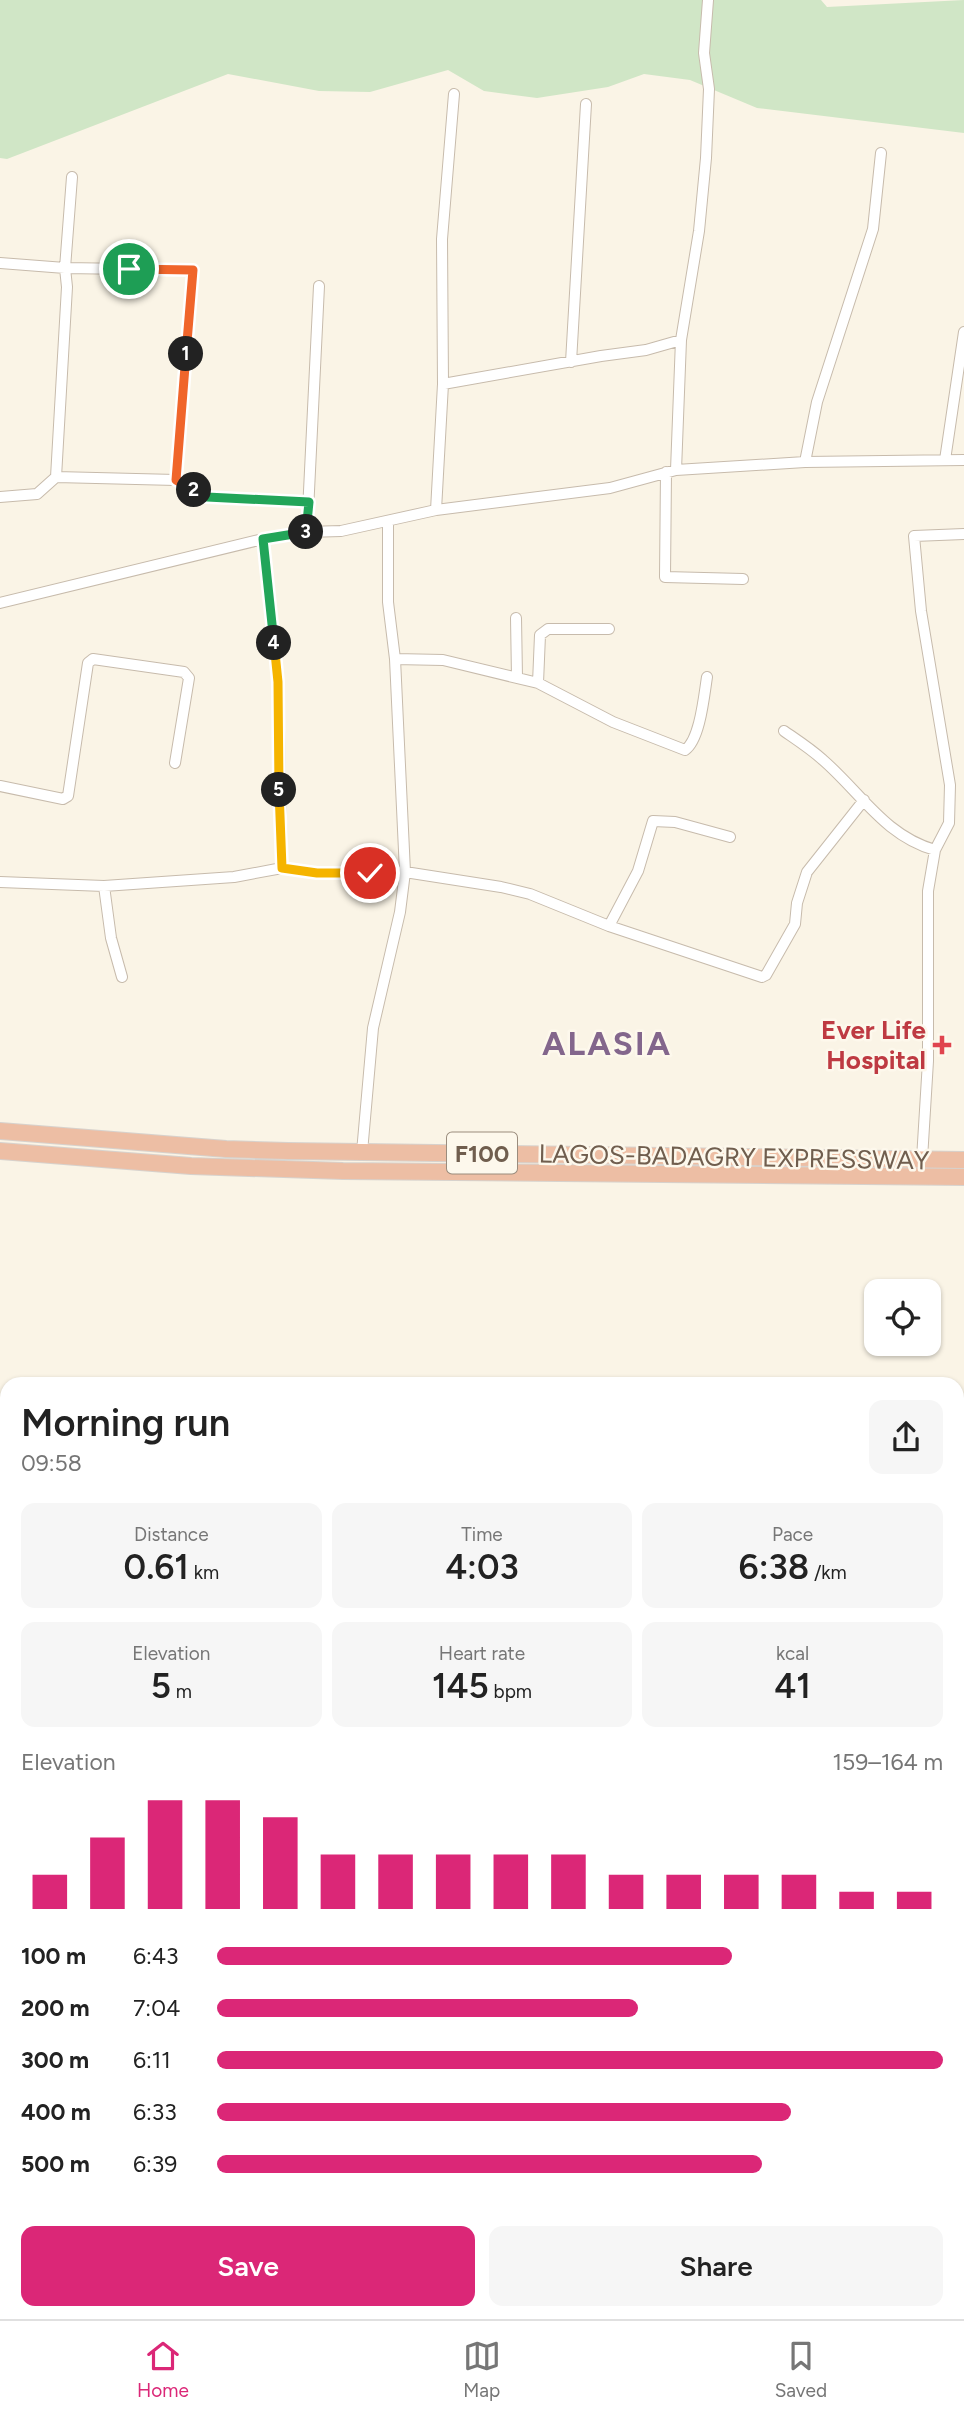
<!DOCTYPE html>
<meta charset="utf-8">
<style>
body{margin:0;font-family:Figtree,sans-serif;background:#f6f6f6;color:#222;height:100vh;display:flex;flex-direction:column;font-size:26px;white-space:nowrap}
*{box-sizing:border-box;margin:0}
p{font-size:23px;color:#767676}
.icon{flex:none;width:38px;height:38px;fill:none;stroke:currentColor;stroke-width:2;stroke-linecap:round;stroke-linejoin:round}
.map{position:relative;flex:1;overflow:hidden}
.details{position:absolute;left:0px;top:1377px;width:964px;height:943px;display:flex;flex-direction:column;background:#fff;border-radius:21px 21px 0 0;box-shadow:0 2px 5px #0004}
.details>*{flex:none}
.buttons{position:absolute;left:864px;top:1279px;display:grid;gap:14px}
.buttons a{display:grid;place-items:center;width:77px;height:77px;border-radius:14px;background:#fff;box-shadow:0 2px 5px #0004;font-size:35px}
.pin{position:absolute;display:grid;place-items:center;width:60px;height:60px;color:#fff;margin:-30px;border:4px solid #fff;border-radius:50%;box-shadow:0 2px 7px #0007}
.km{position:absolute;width:35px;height:35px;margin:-18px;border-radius:50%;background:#222;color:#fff;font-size:19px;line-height:35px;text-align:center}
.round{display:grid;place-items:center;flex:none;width:74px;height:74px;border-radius:14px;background:#f6f6f6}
.summary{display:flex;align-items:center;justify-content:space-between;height:119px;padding:0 21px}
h1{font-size:38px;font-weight:600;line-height:52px}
.metrics{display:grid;grid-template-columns:repeat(3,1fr);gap:10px;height:119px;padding:7px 21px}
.metrics div{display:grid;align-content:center;border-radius:14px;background:#f6f6f6;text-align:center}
.metrics b{font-size:35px;font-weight:600}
.metrics small{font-size:19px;font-weight:400}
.metrics p{font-size:19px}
.chart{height:196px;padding:14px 21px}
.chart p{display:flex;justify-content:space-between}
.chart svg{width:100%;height:126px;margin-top:7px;stroke:#db2777;stroke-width:6}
.primary-button{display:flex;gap:14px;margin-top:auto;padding:14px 21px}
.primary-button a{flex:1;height:80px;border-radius:14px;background:#db2777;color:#fff;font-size:28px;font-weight:600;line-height:80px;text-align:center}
.primary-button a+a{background:#f6f6f6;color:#222}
ul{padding:0 21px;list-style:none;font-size:23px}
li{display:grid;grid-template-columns:112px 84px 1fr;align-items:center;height:52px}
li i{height:18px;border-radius:9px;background:#db2777}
.menu{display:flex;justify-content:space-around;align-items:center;height:98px;border-top:2px solid #e0e0e0;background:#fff;font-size:19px;color:#767676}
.menu a{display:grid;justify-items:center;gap:4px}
.menu .on{color:#db2777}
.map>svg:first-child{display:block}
</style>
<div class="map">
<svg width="964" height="2319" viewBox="0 0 964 2319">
<rect width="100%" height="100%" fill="#faf4e6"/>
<path fill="#d0e6c6" d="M0 0H821L827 7 964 0V133L757 108 690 80 644 74 608 87 537 98 484 91 448 70 370 92 319 91 228 74 7 159 0 158Z
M0 1649 7 1651V2157L0 2156Z
M964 1700V1869H957V1701Z
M957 1999 964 2000V2146L957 2145Z
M957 2217 964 2218V2259L957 2272Z"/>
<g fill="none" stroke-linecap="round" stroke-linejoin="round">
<defs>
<path id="minor" d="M0 263 65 268 193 270 176 480
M571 362 586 104
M443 384 601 356 646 350 681 340
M945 460 964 332
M805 462 817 402 873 229 881 153
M676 470 681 340 699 231 706 158 709 89 704 53 708 0
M666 472 665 577 743 579
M56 477 67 287 65 268 72 177
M0 497 37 494 56 477 176 480 207 497 309 502
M436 510 443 384 442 239 454 94
M307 532 319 286
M263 539 278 682 282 868
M0 603 263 539 307 532 341 531 436 510 610 488 676 470 805 462 964 460
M516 618 517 677
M395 659 443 660 538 683 613 722 685 750C700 740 704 696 707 677
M538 683 540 635 548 629H609
M784 731C797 740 811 749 823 760 861 793 885 836 935 850
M0 786 63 799 68 796 88 663 93 659 184 672 189 678 175 763
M0 882 104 886 234 877 282 868 317 873 405 872 501 887 530 894 609 926 762 977 766 975 795 924 797 903 807 872 864 800
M104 886 111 938 122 977
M609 926 638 871 653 821 675 822 730 837
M362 1152 373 1028 400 912 405 872 395 659 388 602V521
M922 1159 928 1061V891L935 850 949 823 950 785 921 611 914 536 964 534
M0 2167 7 2168
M880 2314 913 2319
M166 2319 167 2314
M289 2319 290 2314
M417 2319 418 2314
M783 2319 784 2314"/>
<path id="highway" d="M0 1131 226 1149 288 1151 964 1160
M0 1151 191 1166 343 1171 964 1177"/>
</defs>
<use href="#minor" stroke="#c7bbac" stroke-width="12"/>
<use href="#highway" stroke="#d7d2cd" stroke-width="18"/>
<use href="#minor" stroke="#fff" stroke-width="10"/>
<use href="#highway" stroke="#edbea4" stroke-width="16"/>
</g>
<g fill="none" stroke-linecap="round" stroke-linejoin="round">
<defs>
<path id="split-1" d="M129 269 193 270 186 354"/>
<path id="split-2" d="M186 354 176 480 194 490"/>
<path id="split-3" d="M194 490 207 497 309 502 306 532"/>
<path id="split-4" d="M274 643 263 539 306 532"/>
<path id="split-5" d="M274 643 278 682 279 790"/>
<path id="split-6" d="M279 790 282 868 317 873H370"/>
</defs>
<use href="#split-1" stroke="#fff" stroke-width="14"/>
<use href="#split-2" stroke="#fff" stroke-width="14"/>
<use href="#split-3" stroke="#fff" stroke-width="14"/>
<use href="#split-4" stroke="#fff" stroke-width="14"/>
<use href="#split-5" stroke="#fff" stroke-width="14"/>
<use href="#split-6" stroke="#fff" stroke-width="14"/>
<use href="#split-1" stroke="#f0652b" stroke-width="9"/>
<use href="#split-2" stroke="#f0652b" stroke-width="9"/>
<use href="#split-3" stroke="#22a559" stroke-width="9"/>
<use href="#split-4" stroke="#22a559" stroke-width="9"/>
<use href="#split-5" stroke="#f5b400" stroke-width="9"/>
<use href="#split-6" stroke="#f5b400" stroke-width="9"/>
</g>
<path fill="#e0444e" stroke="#fdf8ec" stroke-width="2.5" d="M938.5 1034.5h7v7h7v7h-7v7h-7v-7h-7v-7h7z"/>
<g text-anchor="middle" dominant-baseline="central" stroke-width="5" stroke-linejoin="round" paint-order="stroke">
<rect fill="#fdf8ec" stroke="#9a8c7d" stroke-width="2" x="447" y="1132.5" width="70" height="41" rx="5"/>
<g font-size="24" font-weight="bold" fill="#705e4e">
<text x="482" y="1153">F100</text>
</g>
<g font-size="26" font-weight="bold" fill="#be3a42" stroke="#fdf8ec" text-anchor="end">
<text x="926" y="1030">Ever Life<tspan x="926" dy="30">Hospital</tspan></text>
</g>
<g font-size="26" fill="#705e4e" stroke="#fdf8ec">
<text transform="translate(734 1157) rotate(1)">LAGOS-BADAGRY EXPRESSWAY</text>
</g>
<g font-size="33" font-weight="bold" letter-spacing="2" fill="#83668c" stroke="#fdf8ec">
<text x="607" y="1043">ALASIA</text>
</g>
</g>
</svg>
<div class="buttons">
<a><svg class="icon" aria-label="locate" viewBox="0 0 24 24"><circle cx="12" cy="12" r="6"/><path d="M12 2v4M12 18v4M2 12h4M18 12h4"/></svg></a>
</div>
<div class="pin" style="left:129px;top:269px;background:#1e9e55"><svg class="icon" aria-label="arrive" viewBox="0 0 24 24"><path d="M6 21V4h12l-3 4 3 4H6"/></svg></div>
<div class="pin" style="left:370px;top:873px;background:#d93025"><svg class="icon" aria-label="check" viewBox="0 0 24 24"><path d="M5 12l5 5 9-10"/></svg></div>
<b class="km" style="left:186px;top:354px">1</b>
<b class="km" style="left:194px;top:490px">2</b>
<b class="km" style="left:306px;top:532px">3</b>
<b class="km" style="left:274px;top:643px">4</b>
<b class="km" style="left:279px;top:790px">5</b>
<section class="details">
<div class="summary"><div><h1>Morning run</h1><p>09:58</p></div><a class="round"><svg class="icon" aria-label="share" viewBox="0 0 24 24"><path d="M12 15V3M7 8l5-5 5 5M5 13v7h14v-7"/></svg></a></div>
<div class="metrics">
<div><p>Distance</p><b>0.61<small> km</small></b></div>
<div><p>Time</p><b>4:03</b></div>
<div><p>Pace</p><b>6:38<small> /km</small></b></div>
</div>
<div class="metrics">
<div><p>Elevation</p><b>5<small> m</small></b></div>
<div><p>Heart rate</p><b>145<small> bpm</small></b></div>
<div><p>kcal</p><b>41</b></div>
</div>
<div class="chart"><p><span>Elevation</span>159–164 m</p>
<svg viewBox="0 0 160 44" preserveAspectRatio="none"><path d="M5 44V32M15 44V19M25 44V6M35 44V6M45 44V12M55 44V25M65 44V25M75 44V25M85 44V25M95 44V25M105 44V32M115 44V32M125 44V32M135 44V32M145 44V38M155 44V38"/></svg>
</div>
<ul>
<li><b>100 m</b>6:43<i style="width:71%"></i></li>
<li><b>200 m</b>7:04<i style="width:58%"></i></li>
<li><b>300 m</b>6:11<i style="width:100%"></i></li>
<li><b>400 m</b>6:33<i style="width:79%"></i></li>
<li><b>500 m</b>6:39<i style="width:75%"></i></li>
</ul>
<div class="primary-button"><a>Save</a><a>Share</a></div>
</section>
</div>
<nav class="menu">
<a class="on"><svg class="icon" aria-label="home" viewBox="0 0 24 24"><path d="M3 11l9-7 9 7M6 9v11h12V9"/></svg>Home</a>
<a><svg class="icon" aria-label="map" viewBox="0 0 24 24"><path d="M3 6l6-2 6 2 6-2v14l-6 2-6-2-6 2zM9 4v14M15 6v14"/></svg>Map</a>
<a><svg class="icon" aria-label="saved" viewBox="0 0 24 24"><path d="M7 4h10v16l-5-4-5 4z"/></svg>Saved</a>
</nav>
